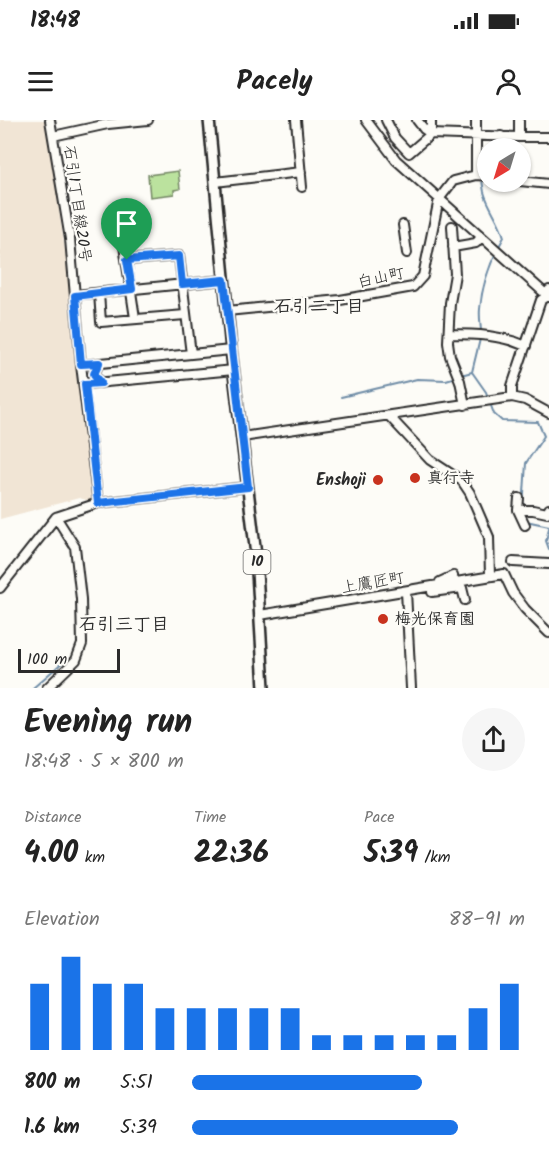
<!DOCTYPE html>
<meta charset="utf-8">
<style>
body{margin:0;font-family:Kalam,"Klee One",sans-serif;background:#f6f6f6;color:#222;height:100vh;display:flex;flex-direction:column;font-size:22px;white-space:nowrap}
*{box-sizing:border-box;margin:0}
p{font-size:20px;color:#767676}
.icon{flex:none;width:33px;height:33px;fill:none;stroke:currentColor;stroke-width:2;stroke-linecap:round;stroke-linejoin:round}
.map{position:relative;height:568px;overflow:hidden}
.side{display:flex;flex-direction:column;background:#fff;flex:1}
.side>*{flex:none}
.needle{width:39px;rotate:218deg}
.fabs{position:absolute;left:477px;top:18px;display:grid;gap:12px}
.fabs a{display:grid;place-items:center;width:54px;height:54px;border-radius:50%;background:#fff;box-shadow:0 2px 4px #0004;font-size:30px}
.scale{position:absolute;left:18px;bottom:15px;width:102px;box-sizing:border-box;padding-left:6px;border:3px solid #2b2b2b;border-top:0;font-size:16px;line-height:21px;white-space:nowrap;color:#2b2b2b;-webkit-text-stroke:4px #fdfcf7;paint-order:stroke}
.pin{position:absolute;display:grid;place-items:center;width:51px;height:51px;color:#fff;margin:-62px -26px;border-radius:50% 50% 50% 0;rotate:-45deg;box-shadow:0 0 6px #0007}
.pin .icon{rotate:45deg}
.round{display:grid;place-items:center;flex:none;width:63px;height:63px;border-radius:32px;background:#f6f6f6}
.overview{display:flex;align-items:center;justify-content:space-between;height:102px;padding:0 24px}
h1{font-size:33px;font-weight:700;line-height:45px}
.metrics{display:grid;grid-template-columns:repeat(3,1fr);gap:9px;height:102px;padding:6px 24px}
.metrics div{display:grid;align-content:center}
.metrics b{font-size:30px;font-weight:700}
.metrics small{font-size:16px;font-weight:400}
.metrics p{font-size:16px}
.chart{height:168px;padding:12px 24px}
.chart p{display:flex;justify-content:space-between}
.chart svg{width:100%;height:108px;margin-top:6px;stroke:#1a73e8;stroke-width:6}
ul{padding:0 24px;list-style:none;font-size:20px}
li{display:grid;grid-template-columns:96px 72px 1fr;align-items:center;height:45px}
li i{height:15px;border-radius:8px;background:#1a73e8}
.status{display:flex;justify-content:space-between;align-items:center;height:42px;padding:0 30px;background:#fff;direction:ltr}
.status svg{height:16px;fill:currentColor}
header{display:flex;justify-content:space-between;align-items:center;height:78px;padding:0 24px;background:#fff;font-size:27px;font-weight:700}
.map>svg:first-child{display:block}
</style>
<div class="status"><b>18:48</b><svg viewBox="0 0 49 12"><path d="M0 12V9h3v3zM5 12V6h3v6zM10 12V3h3v9zM15 12V0h3v12zM26 1h20v11H26zM47 4h2v5h-2z"/></svg></div>
<header><svg class="icon" aria-label="menu" viewBox="0 0 24 24"><path d="M4 6h16M4 12h16M4 18h16"/></svg>Pacely<svg class="icon" aria-label="person" viewBox="0 0 24 24"><circle cx="12" cy="8" r="4"/><path d="M4 21q1-7 8-7t8 7"/></svg></header>
<div class="map">
<svg width="549" height="568" viewBox="0 0 549 568">
<rect width="100%" height="100%" fill="#fdfcf7"/>
<filter id="ink" filterUnits="userSpaceOnUse"><feTurbulence type="fractalNoise" baseFrequency=".0167" numOctaves="2"/><feDisplacementMap in="SourceGraphic" scale="12" xChannelSelector="R" yChannelSelector="G"/><feConvolveMatrix kernelMatrix="1 2 1 2 8 2 1 2 1" color-interpolation-filters="sRGB"/></filter>
<g filter="url(#ink)">
<path fill="#f1e5d5" d="M0 0H46L66 137 77 246 81 263 93 377 91 381 79 378 0 399Z"/>
<path fill="#bbe29e" stroke="#738664" stroke-width="1.5" d="M178 51 180 69 174 70V74L150 77 148 55Z"/>
<g fill="none" stroke-linecap="round" stroke-linejoin="round">
<path stroke="#708da7" stroke-width="2" d="M480 0 481 12
M481 18C481 36 480 54 484 72 488 87 500 101 504 117 491 140 482 162 480 189 479 197 481 205 481 213
M480 219 472 252 486 272 494 294 502 301 538 302 544 316 526 343 523 388
M461 255 472 252
M341 277 417 259 446 260 456 257
M526 401 549 406
M549 408 546 421 549 429
M33 568 64 541"/>
<defs>
<path id="minor" d="M50 0 70 119 81 245 98 383
M296 0 302 67
M366 0 396 40 549 177
M386 0 395 18 409 33 431 14V0
M417 0 424 9 431 14 519 17
M476 0V55
M519 0V17H549
M53 16 108 4 148 0
M501 28V16
M520 61 549 64
M215 62 301 52
M403 105 407 133
M452 106 455 154 450 183 448 222 450 236 460 261 465 285
M124 126 135 198
M453 127 476 123 481 117
M127 140 179 136 191 234
M99 173 101 202 185 195
M75 175 224 160
M227 191 340 180 413 167 423 156 439 79 453 61 476 55 488 56
M449 214C476 214 501 215 526 226
M99 243 94 254 101 263
M81 245 231 230
M85 264 234 250
M512 277V266L541 180 547 176 549 170
M389 296 430 340 462 361 470 373 489 417 490 456
M242 317 512 277 525 280 549 293
M519 378 518 390 525 405
M518 390H533L547 393 549 389
M56 397 98 383 248 367
M513 442 549 444
M440 462 453 456
M0 468 56 397
M406 471 411 568
M432 472 462 468 465 480
M260 495 504 454 513 473 525 489 549 513
M47 568 76 540 82 524 81 479 75 427 56 397"/>
<path id="major" d="M209 0 231 230 256 435 264 568"/>
</defs>
<use href="#minor" stroke="#2b2b2b" stroke-width="12"/>
<use href="#major" stroke="#2b2b2b" stroke-width="14"/>
<use href="#minor" stroke="#fdfcf7" stroke-width="8"/>
<use href="#major" stroke="#fdfcf7" stroke-width="9"/>
</g>
</g>
<g fill="none" stroke-linecap="round" stroke-linejoin="round" filter="url(#ink)">
<defs>
<path id="route" d="M179 136 182 164 224 160 248 367 98 383 85 264 101 263 94 254 99 243 81 244 75 176 132 169 127 140Z"/>
</defs>
<use href="#route" stroke="#fff" stroke-width="12"/>
<use href="#route" stroke="#1a73e8" stroke-width="8"/>
</g>
<g fill="#c8321e" stroke="#fdfcf7" stroke-width="2">
<circle cx="415" cy="358" r="6"/>
<circle cx="378" cy="360" r="6"/>
<circle cx="383" cy="499" r="6"/>
</g>
<g text-anchor="middle" dominant-baseline="central" stroke-width="4.5" stroke-linejoin="round" paint-order="stroke">
<rect fill="#fdfcf7" stroke="#6a6a68" stroke-width="1.5" x="243.5" y="430" width="27" height="24" rx="4.5"/>
<g font-size="15" font-weight="bold" fill="#2b2b2b">
<text x="257" y="442">10</text>
</g>
<g font-size="16" fill="#2b2b2b" stroke="#fdfcf7">
<text transform="translate(77 84) rotate(82)">石引1丁目線20号</text>
<text transform="translate(381 158) rotate(-12)">白山町</text>
<text transform="translate(373 463) rotate(-10)">上鷹匠町</text>
</g>
<g font-size="16" font-weight="bold" fill="#2b2b2b" stroke="#fdfcf7" text-anchor="start">
<text x="427" y="358">真行寺</text>
<text x="366" y="360" text-anchor="end">Enshoji</text>
<text x="395" y="499">梅光保育園</text>
</g>
<g font-size="18" font-weight="bold" fill="#2b2b2b" stroke="#fdfcf7">
<text x="319" y="187">石引二丁目</text>
<text x="124" y="505">石引三丁目</text>
</g>
</g>
</svg>
<div class="fabs">
<a><svg class="needle" viewBox="-14 -14 28 28"><path d="M0-13l5 13h-10z" fill="#e53935"/><path d="M0 13l5-13h-10z" fill="#767676"/></svg></a>
</div>
<div class="scale">100 m</div>
<div class="pin" style="left:127px;top:140px;background:#1e9e55"><svg class="icon" aria-label="arrive" viewBox="0 0 24 24"><path d="M6 21V4h12l-3 4 3 4H6"/></svg></div>
</div>
<section class="side">
<div class="overview"><div><h1>Evening run</h1><p>18:48 · 5 × 800 m</p></div><a class="round"><svg class="icon" aria-label="share" viewBox="0 0 24 24"><path d="M12 15V3M7 8l5-5 5 5M5 13v7h14v-7"/></svg></a></div>
<div class="metrics">
<div><p>Distance</p><b>4.00<small> km</small></b></div>
<div><p>Time</p><b>22:36</b></div>
<div><p>Pace</p><b>5:39<small> /km</small></b></div>
</div>
<div class="chart"><p><span>Elevation</span>88–91 m</p>
<svg viewBox="0 0 160 44" preserveAspectRatio="none"><path d="M5 44V17M15 44V6M25 44V17M35 44V17M45 44V27M55 44V27M65 44V27M75 44V27M85 44V27M95 44V38M105 44V38M115 44V38M125 44V38M135 44V38M145 44V27M155 44V17"/></svg>
</div>
<ul>
<li><b>800 m</b>5:51<i style="width:69%"></i></li>
<li><b>1.6 km</b>5:39<i style="width:80%"></i></li>
</ul>
</section>
